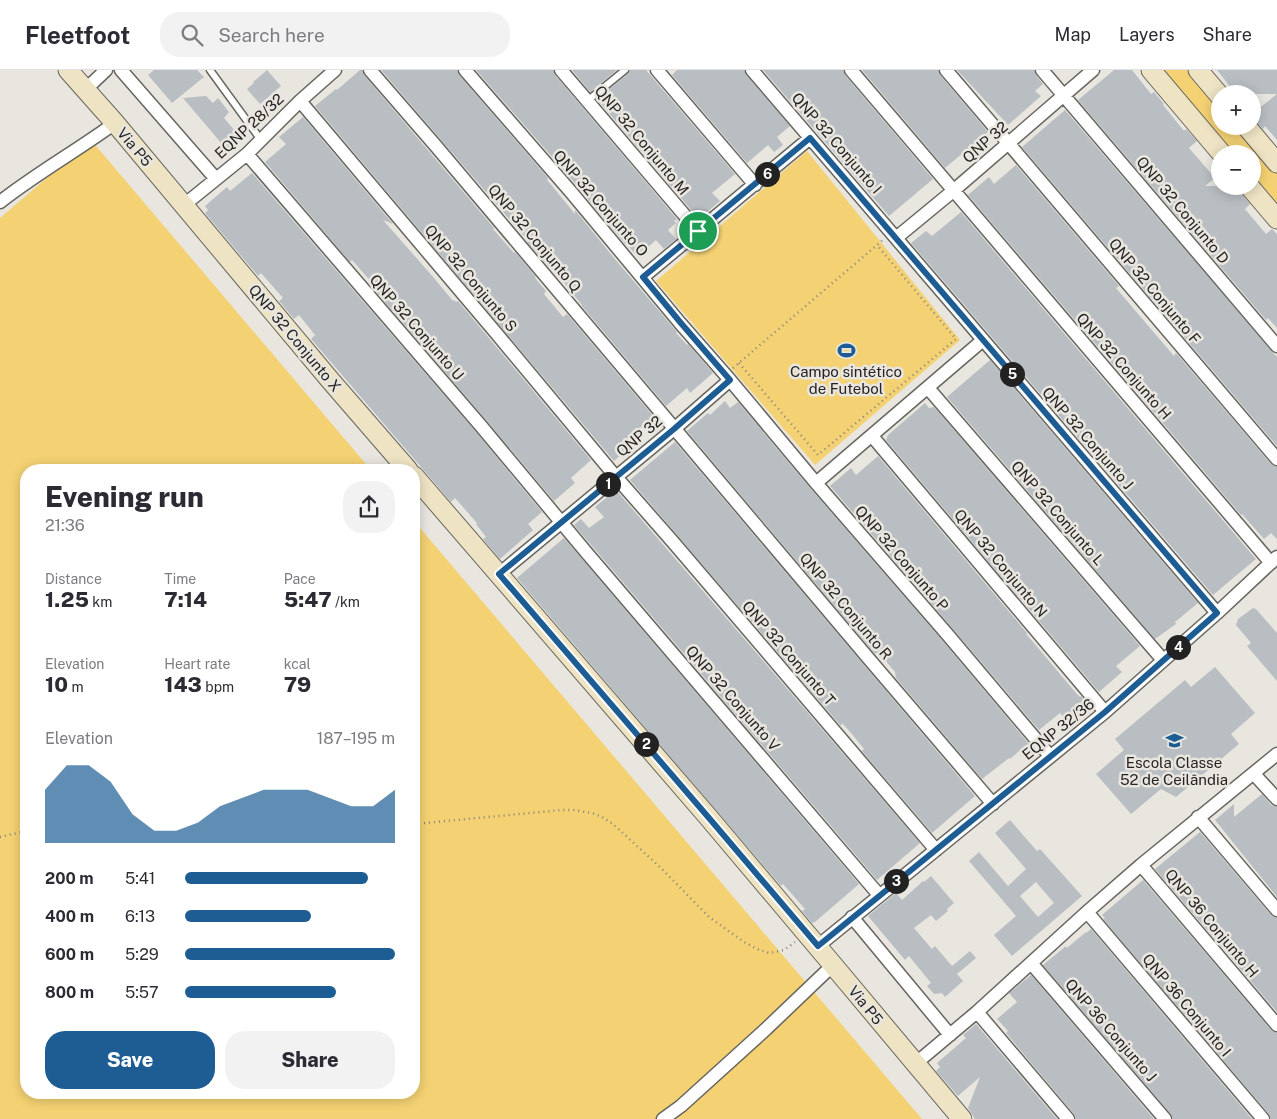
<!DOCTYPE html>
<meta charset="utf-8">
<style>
body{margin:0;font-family:"Public Sans",sans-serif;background:#f2f2f3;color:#2b2b33;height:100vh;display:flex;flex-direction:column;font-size:19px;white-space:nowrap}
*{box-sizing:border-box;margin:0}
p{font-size:16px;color:#7c7c81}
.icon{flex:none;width:28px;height:28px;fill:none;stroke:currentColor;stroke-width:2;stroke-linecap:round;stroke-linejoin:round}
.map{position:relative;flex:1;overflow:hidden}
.sheet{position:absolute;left:20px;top:394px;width:400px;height:635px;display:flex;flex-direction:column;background:#fff;border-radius:20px;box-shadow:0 2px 12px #0003}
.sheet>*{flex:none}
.fabs{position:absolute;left:1211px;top:15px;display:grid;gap:10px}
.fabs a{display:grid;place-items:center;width:50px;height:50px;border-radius:50%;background:#fff;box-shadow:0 2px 12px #0003;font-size:25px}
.pin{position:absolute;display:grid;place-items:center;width:42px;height:42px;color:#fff;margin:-21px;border:2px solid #fff;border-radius:50%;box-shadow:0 1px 5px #0007}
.km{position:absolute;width:25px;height:25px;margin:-12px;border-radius:50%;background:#222;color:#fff;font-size:14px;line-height:25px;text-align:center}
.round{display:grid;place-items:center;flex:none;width:52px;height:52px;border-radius:20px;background:#f2f2f3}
.head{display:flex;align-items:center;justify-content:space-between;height:85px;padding:0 25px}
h1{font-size:28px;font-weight:800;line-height:38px}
.figures{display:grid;grid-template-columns:repeat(3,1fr);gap:8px;height:85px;padding:5px 25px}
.figures div{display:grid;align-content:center}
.figures b{font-size:21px;font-weight:800}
.figures small{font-size:14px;font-weight:400}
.figures p{font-size:14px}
.chart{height:140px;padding:10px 25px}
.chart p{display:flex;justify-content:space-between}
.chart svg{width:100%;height:90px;margin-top:5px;fill:#1e5d93;opacity:.7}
.primary-button{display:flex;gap:10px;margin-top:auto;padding:10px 25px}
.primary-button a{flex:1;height:58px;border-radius:20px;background:#1e5d93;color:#fff;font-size:20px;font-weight:800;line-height:58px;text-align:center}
.primary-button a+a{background:#f2f2f3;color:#2b2b33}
ul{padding:0 25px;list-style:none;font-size:16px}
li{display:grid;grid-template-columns:80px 60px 1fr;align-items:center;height:38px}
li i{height:12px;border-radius:6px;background:#1e5d93}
header{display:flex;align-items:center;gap:30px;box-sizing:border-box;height:70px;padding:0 25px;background:#fff;border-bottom:1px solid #e1e1e2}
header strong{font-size:24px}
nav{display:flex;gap:28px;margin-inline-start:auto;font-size:18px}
.search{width:350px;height:45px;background:#f2f2f3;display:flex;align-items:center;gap:12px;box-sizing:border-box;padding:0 18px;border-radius:20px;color:#7c7c81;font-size:19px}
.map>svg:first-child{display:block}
</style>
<header>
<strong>Fleetfoot</strong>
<div class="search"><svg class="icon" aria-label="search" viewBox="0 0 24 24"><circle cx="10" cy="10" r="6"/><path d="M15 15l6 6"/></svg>Search here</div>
<nav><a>Map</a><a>Layers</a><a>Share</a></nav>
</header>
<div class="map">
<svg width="1277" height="1049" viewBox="0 0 1277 1049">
<rect width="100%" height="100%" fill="#e8e6df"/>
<path fill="#f4d273" d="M1157 0H1192L1220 33V56H1240L1277 100V133L1253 105 1252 84H1235L1214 60 1200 50Z
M91 70 371 400H26V1022H414V451L922 1049H0V148Z
M807 81 960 270 815 395 656 211Z"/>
<path fill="#b9bec3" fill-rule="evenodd" d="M154 0H197L204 7 172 33 148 5Z
M267 0 281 16 260 34 247 19 254 13 253 12Z
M360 0H362L364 5 494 158 493 159 514 183 515 182 536 207 535 208 546 221 544 224 563 247 567 244 654 347 637 360 642 366 614 391 315 36 336 19 337 20Z
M381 0H457L459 5 548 108 547 109 548 111 575 144V140L614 188 677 262 676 263 687 275 688 274 713 303 690 323 687 318 666 336 581 235H582L561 209 550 197H549L527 172 528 171Z
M476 0H553L555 5 677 149 674 151 676 153 668 160 676 169 664 179 656 170 638 186 636 185 626 173 625 174 573 111Z
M572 0H617L590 22Z
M630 0H646L735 104 712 123 720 131 700 148 697 147 597 29 628 4Z
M677 0H744L746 5 790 56 777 67 783 75 774 82 768 75 747 93 672 5Z
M763 0H843L845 5 933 109 889 146Z
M862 0H938L940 5 988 62 945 98Z
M957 0H1034L1036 5 1043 14 1035 21 1041 26 1008 55Z
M1114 0H1132L1151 24 1154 22 1164 34 1163 35 1184 61 1186 59 1197 71 1189 78 1215 108 1205 116H1235L1250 134 1245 139 1266 164 1272 159 1277 164V258L1268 248 1266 250 1078 30Z
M1217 0H1277V24H1236Z
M1277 24V70L1265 56 1263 59 1252 47V44Z
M206 26 213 33 218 28 229 42 224 48 241 68 227 80 183 28Z
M1065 40 1277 287V376L1022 77Z
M303 47 393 154 383 150 434 208 453 231 454 230 456 232 458 231 591 390 571 408 575 413 554 431 487 351 372 217 374 215 352 190 350 192 265 92 286 74 279 67Z
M1016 95 1119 216 1116 218 1174 286 1176 283 1271 394 1277 397V469L1271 463 1264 469 1242 444 1241 445 1134 319H1135L1124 306 1116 298 968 125 989 107 994 114Z
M252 103 475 361 542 442 528 454 533 460 500 489 483 469 486 467 476 454 477 453 455 428 451 432 311 269 315 265 299 245 294 249 279 231 283 228 261 203 258 206 205 143 208 140 205 136 227 117 230 121Z
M961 142 1255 488 1256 489 1213 525 911 173 926 161 932 166Z
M990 290 1198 533 1175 552 1176 554 1155 569 947 327Z
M725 331 730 338 738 332 810 418 941 569 1025 669 1033 680 1025 687 1019 681 1010 689 1009 688 982 709 896 608 895 602 878 582 875 584 687 361 708 343 710 345Z
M925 333 929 338 934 337 1140 576 1116 596 1122 602 1099 622 886 370 888 365Z
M675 372 975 726 932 763 862 681 864 679 851 663 842 653 841 656 630 410Z
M878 386 1027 563 1026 564 1033 572 1076 623 1080 627 1081 626 1088 635 1068 652 1060 643 1039 660 953 559 830 416 851 398 856 405Z
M616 420 920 773 877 810 574 455 581 449 589 458 604 447 595 437Z
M564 468 859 814 815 852 812 853 802 841 805 839 783 814 781 816 517 508Z
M1253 538 1256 539 1277 563V611L1247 576 1251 573 1236 555 1238 549Z
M1215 597 1255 643 1231 664 1239 674 1176 727 1161 719 1131 744 1096 704 1124 680 1115 669 1185 610 1191 617Z
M1262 724 1271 735 1277 737V827L1215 750 1234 734V747Z
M1010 750 1037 781 1040 779 1082 826 1012 886 994 865 1016 846 969 791 979 782 1008 816 1026 799 995 763ZM1036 812 1054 833 1038 847 1020 826Z
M1200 762 1271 845 1277 848V942L1155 799Z
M931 806 954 833 947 839 948 841 936 851 931 845 914 858 932 879 935 876 952 896 970 881 976 888 957 904 963 911 945 927 942 923 934 924 927 916 931 913 909 886 905 890 868 846 896 823 902 830 923 811 924 812Z
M1143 810 1271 960 1277 963V1049H1271L1269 1044 1103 849 1105 848 1102 845Z
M1091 859 1252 1049H1173L1171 1044 1043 895 1066 876 1067 878 1086 862V863Z
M1031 905 1154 1049H1076L1074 1044 1006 963 1008 961 997 949 1017 932 1009 923Z
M976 954 993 974 1057 1049H975L968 1038 980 1007 958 1026 936 1001 940 997 937 993 966 968 963 965Z"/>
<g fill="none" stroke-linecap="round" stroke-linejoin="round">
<defs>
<path id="lane" d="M210 0 261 70
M587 31 625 0"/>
<path id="street" d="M121 0 216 109
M370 0 435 75 869 589 993 734
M465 0 571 122 680 253 730 310 816 413 947 564 1050 686
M561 0 698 161
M657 0 755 115
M752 0 1217 543
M851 0 1271 493
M946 0 1277 389
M1042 0 1277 276
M85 20 106 0
M300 31 496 263 616 407 673 472 936 780
M247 84 481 356 586 482 879 825
M0 132C37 103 78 80 115 53
M184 135 247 84 300 31 335 0
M896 168 953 121 1093 0
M643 207 810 68
M928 318 1163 590
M872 366 1105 642
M816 413 983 270
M499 504 674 359 730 310
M1254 704 1277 729
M1198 747 1277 840
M1141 795 1277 955
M1087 842 1263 1049
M852 847 950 965
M818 876 1105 642 1217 543 1277 487
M1031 893 1165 1049
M977 942 1068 1049
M915 994 977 942 1087 842 1141 795 1277 684
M663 1049 681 1036 766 959 833 895"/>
<path id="secondary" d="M68 0 115 53 330 310 408 400
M1151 0 1222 84
M1198 0 1220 26
M1246 56 1277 93
M1249 116 1277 149
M414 406 709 748 833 895 962 1049"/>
</defs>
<use href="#lane" stroke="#67655f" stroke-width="9"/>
<use href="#street" stroke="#67655f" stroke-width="15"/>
<use href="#secondary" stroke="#67655f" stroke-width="21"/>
<path stroke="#85847f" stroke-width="2.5" stroke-dasharray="1 4" stroke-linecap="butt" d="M739 293 818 385 956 269 877 175
M733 298 883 170
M414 754 562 740H573L592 743 602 747 613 754 661 798 709 847 744 872 757 879 769 883 784 880 795 872
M0 767 26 761"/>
<use href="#lane" stroke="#fff" stroke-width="6"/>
<use href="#street" stroke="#fff" stroke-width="12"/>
<use href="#secondary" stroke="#eee3c3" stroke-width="19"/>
</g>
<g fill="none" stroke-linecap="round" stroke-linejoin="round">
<defs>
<path id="route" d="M810 68 1217 543 1105 642 818 876 709 748 499 504 674 359 730 310 680 252 643 207Z"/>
</defs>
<use href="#route" stroke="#fff" stroke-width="10"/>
<use href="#route" stroke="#1e5d93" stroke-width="6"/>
</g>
<defs>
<symbol id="stadium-bare" viewBox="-9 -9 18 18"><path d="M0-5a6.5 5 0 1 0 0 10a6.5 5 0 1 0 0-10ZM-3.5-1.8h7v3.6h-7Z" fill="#1e5d93" stroke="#e8e6df" stroke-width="2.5" paint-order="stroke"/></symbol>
<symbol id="school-bare" viewBox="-9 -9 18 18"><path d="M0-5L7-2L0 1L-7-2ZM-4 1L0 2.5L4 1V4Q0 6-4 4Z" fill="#1e5d93" stroke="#e8e6df" stroke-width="2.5" paint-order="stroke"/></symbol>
</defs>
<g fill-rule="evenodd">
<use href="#stadium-bare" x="834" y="268" width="25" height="25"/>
<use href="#school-bare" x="1162" y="658" width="25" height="25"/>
</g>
<g text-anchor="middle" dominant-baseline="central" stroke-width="5" stroke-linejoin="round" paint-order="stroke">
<g font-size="15" fill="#252422" stroke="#e8e6df">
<text transform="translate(249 56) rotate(-43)">EQNP 28/32</text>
<text transform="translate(642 70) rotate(50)">QNP 32 Conjunto M</text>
<text transform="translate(985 72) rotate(-41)">QNP 32</text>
<text transform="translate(837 73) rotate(49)">QNP 32 Conjunto I</text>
<text transform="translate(135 77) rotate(50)">Via P5</text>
<text transform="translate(601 133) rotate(49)">QNP 32 Conjunto O</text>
<text transform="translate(1183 140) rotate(50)">QNP 32 Conjunto D</text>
<text transform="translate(535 168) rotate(50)">QNP 32 Conjunto Q</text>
<text transform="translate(471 208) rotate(50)">QNP 32 Conjunto S</text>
<text transform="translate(1155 221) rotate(50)">QNP 32 Conjunto F</text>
<text transform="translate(417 257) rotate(49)">QNP 32 Conjunto U</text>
<text transform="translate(295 268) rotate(50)">QNP 32 Conjunto X</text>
<text transform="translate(1124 296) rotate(49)">QNP 32 Conjunto H</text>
<text transform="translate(639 366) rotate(-40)">QNP 32</text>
<text transform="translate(1088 368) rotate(49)">QNP 32 Conjunto J</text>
<text transform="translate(1058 443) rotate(49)">QNP 32 Conjunto L</text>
<text transform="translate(902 488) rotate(49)">QNP 32 Conjunto P</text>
<text transform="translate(1001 493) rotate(50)">QNP 32 Conjunto N</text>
<text transform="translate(846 536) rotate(50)">QNP 32 Conjunto R</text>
<text transform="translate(789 583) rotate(49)">QNP 32 Conjunto T</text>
<text transform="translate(733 628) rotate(49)">QNP 32 Conjunto V</text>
<text transform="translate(1058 659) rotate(-39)">EQNP 32/36</text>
<text transform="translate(1212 853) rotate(50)">QNP 36 Conjunto H</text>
<text transform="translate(866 935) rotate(51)">Via P5</text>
<text transform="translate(1187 935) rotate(50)">QNP 36 Conjunto I</text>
<text transform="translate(1111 960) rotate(49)">QNP 36 Conjunto J</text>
</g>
<g font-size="15" fill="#252422" stroke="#e8e6df">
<text x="846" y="301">Campo sintético<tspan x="846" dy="17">de Futebol</tspan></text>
<text x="1174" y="692">Escola Classe<tspan x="1174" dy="17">52 de Ceilândia</tspan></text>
</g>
</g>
</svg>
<div class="fabs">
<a>+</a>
<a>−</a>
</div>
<div class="pin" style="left:698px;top:161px;background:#1e9e55"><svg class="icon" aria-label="arrive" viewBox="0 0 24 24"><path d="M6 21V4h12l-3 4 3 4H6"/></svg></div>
<b class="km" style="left:608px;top:414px">1</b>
<b class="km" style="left:646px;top:674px">2</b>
<b class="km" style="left:896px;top:811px">3</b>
<b class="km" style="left:1178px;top:577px">4</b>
<b class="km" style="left:1012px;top:304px">5</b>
<b class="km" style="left:767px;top:104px">6</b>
<section class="sheet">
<div class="head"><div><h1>Evening run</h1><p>21:36</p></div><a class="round"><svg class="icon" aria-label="share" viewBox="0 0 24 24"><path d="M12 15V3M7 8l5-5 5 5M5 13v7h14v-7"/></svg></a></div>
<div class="figures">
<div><p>Distance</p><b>1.25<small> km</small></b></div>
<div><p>Time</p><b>7:14</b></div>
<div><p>Pace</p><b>5:47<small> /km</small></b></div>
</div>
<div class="figures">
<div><p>Elevation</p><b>10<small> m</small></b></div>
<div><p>Heart rate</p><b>143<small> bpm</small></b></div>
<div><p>kcal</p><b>79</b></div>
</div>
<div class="chart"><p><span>Elevation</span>187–195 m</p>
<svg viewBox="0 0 160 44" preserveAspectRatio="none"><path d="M0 44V18L10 6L20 6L30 14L40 30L50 38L60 38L70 34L80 26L90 22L100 18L110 18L120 18L130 22L140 26L150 26L160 18V44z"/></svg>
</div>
<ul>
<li><b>200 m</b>5:41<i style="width:87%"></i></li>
<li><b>400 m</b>6:13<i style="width:60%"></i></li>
<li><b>600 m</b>5:29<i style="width:100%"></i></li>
<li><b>800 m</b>5:57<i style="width:72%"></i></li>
</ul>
<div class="primary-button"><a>Save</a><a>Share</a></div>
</section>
</div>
